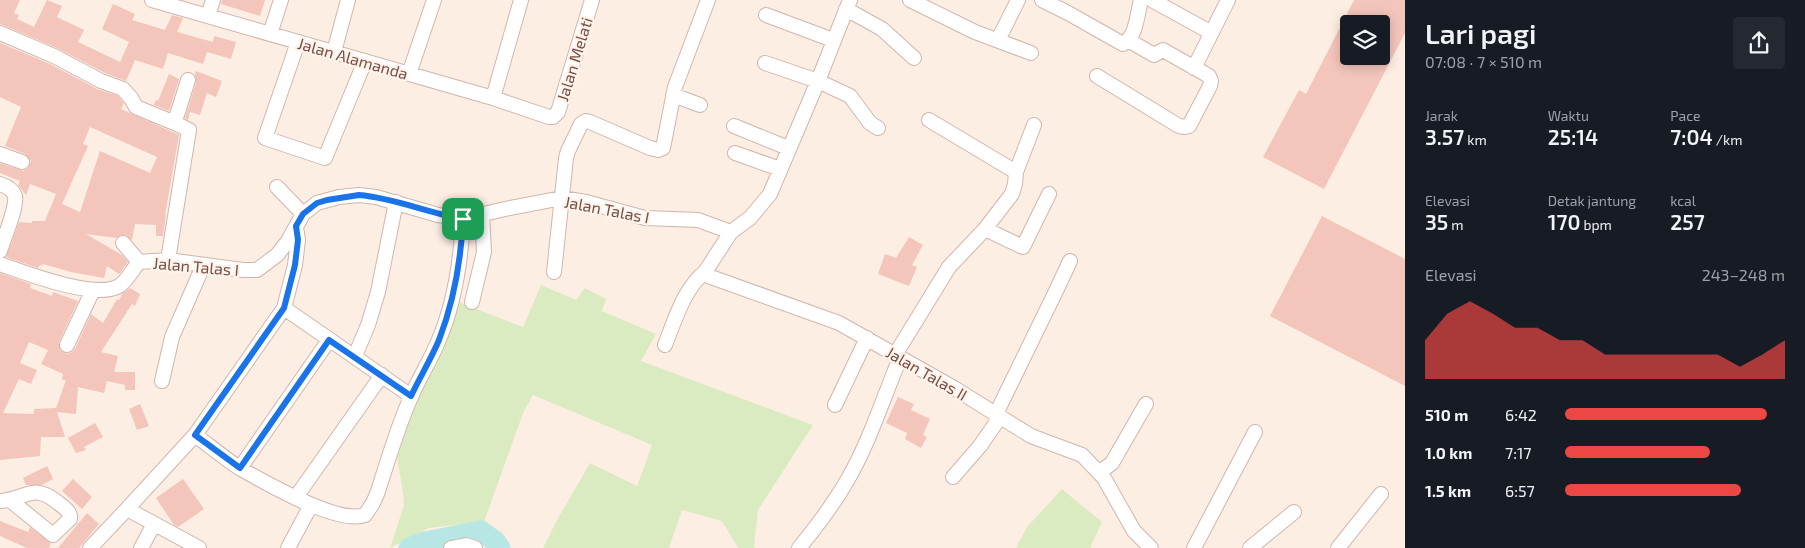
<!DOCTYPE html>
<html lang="id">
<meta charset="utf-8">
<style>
body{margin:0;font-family:"Exo 2",sans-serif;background:#242831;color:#f1f3f6;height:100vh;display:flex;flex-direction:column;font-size:19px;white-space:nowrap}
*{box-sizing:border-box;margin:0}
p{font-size:16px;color:#9ea1a6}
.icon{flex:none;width:28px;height:28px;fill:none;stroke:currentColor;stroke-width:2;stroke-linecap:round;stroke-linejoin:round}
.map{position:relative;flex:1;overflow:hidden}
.details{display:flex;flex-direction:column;background:#171b24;width:400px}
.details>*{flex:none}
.tools{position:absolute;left:1340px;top:15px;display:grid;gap:10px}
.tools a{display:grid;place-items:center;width:50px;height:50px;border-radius:5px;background:#171b24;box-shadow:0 2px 12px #0003;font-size:25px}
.pin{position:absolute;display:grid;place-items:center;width:42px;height:42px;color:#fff;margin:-21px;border-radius:10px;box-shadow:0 2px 8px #0006}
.round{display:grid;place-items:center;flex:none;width:52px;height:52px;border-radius:5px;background:#242831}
.summary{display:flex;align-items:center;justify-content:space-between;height:85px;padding:0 20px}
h1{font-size:28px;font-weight:600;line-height:38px}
.stats{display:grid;grid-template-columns:repeat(3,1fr);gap:8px;height:85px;padding:5px 20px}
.stats div{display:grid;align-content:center}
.stats b{font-size:21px;font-weight:600}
.stats small{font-size:14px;font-weight:400}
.stats p{font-size:14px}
.chart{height:140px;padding:10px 20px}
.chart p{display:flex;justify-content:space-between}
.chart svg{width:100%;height:90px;margin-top:5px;fill:#ec4744;opacity:.7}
ul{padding:0 20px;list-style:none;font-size:16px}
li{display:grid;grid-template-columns:80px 60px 1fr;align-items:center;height:38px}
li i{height:12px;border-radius:6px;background:#ec4744}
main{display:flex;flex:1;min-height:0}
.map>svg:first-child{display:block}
</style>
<main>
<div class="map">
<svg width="1405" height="548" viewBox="0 0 1405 548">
<rect width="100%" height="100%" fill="#fdeee3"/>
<path fill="#dbebc1" d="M541 285 576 300 585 288 606 299 602 311 656 334 641 361 813 425 758 510 754 546 756 548H738L722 521 682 510 669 548H543L557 520 590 463 637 486 652 445 533 395 523 413 484 522 429 528 390 548 404 505 403 493 397 457 403 441V431L456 301 523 327Z
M1062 489 1102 522 1090 548H1016L1027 527Z"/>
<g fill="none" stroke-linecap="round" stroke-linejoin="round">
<path stroke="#b7e7e5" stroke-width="21" d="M409 548 425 542 481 531 495 541 500 548"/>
</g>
<path fill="#f4c5ba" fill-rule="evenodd" d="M0 0H20L14 13 19 15 17 19 34 27 47 0 62 6 57 17 84 30 78 42 120 62 129 42 102 29 113 4 135 14 132 20 165 30 172 15 183 18 177 32 213 42 214 36 236 42 231 59 207 52 203 64 168 53 163 69 135 60 126 81 105 73 57 48 0 24Z
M222 0H265L260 16 221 4Z
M1354 0H1405V33L1324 189 1263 157 1299 90 1306 94ZM1349 24H1381V56H1349Z
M0 43 50 64 97 89 118 96 124 103 121 109 179 135 165 215H166L163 236H156V225L135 224 132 240 126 235H121L116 238 86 234 122 255 128 262 119 274 107 266 104 278 71 272 43 264 42 266 40 265 38 268 6 257 19 222 32 223V221H45L56 194 30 184 26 195 18 185 20 181 0 173V163L23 171 28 168 31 161 25 154 5 146 21 107 0 97ZM90 127 157 157 150 173 100 151 80 212 62 204 88 146 83 144Z
M196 71 222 81 216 97 207 93 200 115 190 112 188 120 185 118 196 83 195 74Z
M169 74 179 79 169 111 154 105 156 100 158 101Z
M1322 216 1405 259V386L1270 316Z
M909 237 923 245 912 265 917 267 909 286 878 274 885 254 896 258Z
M0 273 31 284 30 288 52 296 53 292 78 301 59 342 60 350 67 354 72 352 75 349 91 314 103 323 117 299 119 300 122 294 130 288 140 294 135 306 132 304 101 352 118 356 114 372H135V390H125V385L107 381 104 393 78 387 76 414 57 412 65 437H41L40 456 0 460ZM29 342 48 350 41 364 63 374 62 380H66L56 408 34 409V414L3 413 19 379 31 384 37 370 20 363Z
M898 397 914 404 911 410 930 419 923 435 927 437 921 448 905 439 907 433 886 423Z
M140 404 149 426 137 430 129 409Z
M95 423 103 437 84 447 86 450 76 453 68 438Z
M47 466 53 479 42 485H26L23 478Z
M73 479 92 497 82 509 62 491Z
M183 479 204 509 178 527 174 525 156 498Z
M87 513 99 524 79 548H58Z
M0 521 28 532 30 527 51 543 49 548H27L0 536Z"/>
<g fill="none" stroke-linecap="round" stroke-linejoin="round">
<defs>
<path id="minor" d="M152 0 493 98 549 117H553L558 112 592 0
M910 0 975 32 1031 53
M1042 0 1068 13 1123 44C1137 36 1137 14 1141 0
M1152 0 1210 32
M846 9 882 29 914 58
M766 15 833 40
M208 16 213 0
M0 33 54 56 101 81 123 89 131 98 136 107 172 122 177 115 188 80
M270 34 281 0
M998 40 1018 0
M298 42 265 138 325 158 365 61
M334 52 348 0
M765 63 818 81 850 96 870 123 878 128
M1194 68 1228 0
M409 74 434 0
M1097 76 1179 126 1185 127 1189 126 1210 86 1211 81 1209 76 1163 50 1154 55 1128 40
M673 95 700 105
M493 98 521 0
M929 120 1016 172
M734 126 788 148
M735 153 780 169
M0 154 22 162
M0 184C6 186 13 190 15 196 17 209 4 237 0 251
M277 187 303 214
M985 229 1023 247 1049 194
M731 232 707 269 708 276 839 323 954 388 1031 436 1082 455 1104 478 1134 531 1151 548
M123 243 139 262
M168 260 189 130 173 122
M0 264C26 273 95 300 119 286 127 281 132 270 139 262L168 260 243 270H257L277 255 288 241 303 214 317 203 339 197 359 195 376 197 438 215 463 219 505 209 562 198 586 202 645 218 698 220 731 232 750 218 770 194 818 81 850 0
M554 272 566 158 568 151 581 124 586 121 590 122 650 148 658 150 663 148 675 87 708 0
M472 302 484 252 482 214
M284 308 411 396
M67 345 93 290
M665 345C675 320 684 288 706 271
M895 355 949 267 985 229 1012 194 1015 184 1016 172 1034 125
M355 356 368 325 378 292 396 202
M162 381 172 337 203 266
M835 405 867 338
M996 414 1056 291 1070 261
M195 435C210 446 225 459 241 469 266 483 338 525 365 515L373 503 377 494C388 461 397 428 411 397 419 378 430 361 438 342 455 303 461 260 463 219
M240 468 329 340
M1100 472 1112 463 1146 404
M953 477 980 446 1000 417
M296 497 382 375
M0 501C25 500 33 482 57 502 62 506 69 510 70 516V519L53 535 11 501
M127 509 195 435 284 308 295 265 298 240 296 227
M90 548 127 509 199 548
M141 548 154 524
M288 548 311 505
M451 548 466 545 475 548
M799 548C817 526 834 504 848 479 869 443 884 396 900 358
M1194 548 1255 432
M1250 548 1294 512
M1338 548 1381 494"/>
</defs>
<use href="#minor" stroke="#d1b5ac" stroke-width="16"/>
<use href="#minor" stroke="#fff" stroke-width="14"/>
</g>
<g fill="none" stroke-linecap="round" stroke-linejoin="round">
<defs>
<path id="route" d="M359 195C395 198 428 213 463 219 461 260 454 301 439 340 431 359 420 377 411 396L329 340 240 468 195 435 284 308 295 265 298 240 296 226 303 214 317 203 327 200Z"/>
</defs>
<use href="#route" stroke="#fff" stroke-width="10"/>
<use href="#route" stroke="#1a73e8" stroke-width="6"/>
</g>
<g text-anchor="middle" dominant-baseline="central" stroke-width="4.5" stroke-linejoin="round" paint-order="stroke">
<g font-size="16" fill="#764f48" stroke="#fff3ea">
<text transform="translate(353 58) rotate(16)">Jalan Alamanda</text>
<text transform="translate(574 59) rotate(-73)">Jalan Melati</text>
<text transform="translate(607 209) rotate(11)">Jalan Talas I</text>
<text transform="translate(196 266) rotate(5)">Jalan Talas I</text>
<text transform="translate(927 373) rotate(30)">Jalan Talas II</text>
</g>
</g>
</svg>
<div class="tools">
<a><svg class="icon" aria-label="layers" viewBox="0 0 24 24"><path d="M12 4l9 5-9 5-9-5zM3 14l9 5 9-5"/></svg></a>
</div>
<div class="pin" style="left:463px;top:219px;background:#1e9e55"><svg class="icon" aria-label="arrive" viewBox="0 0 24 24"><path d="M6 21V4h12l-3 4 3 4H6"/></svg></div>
</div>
<section class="details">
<div class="summary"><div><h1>Lari pagi</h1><p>07:08 · 7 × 510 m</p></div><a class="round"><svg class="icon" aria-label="share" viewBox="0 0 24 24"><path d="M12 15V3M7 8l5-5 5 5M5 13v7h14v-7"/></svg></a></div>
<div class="stats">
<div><p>Jarak</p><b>3.57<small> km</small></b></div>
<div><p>Waktu</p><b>25:14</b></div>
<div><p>Pace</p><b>7:04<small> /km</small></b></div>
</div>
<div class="stats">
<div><p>Elevasi</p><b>35<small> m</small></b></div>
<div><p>Detak jantung</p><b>170<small> bpm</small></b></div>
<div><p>kcal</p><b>257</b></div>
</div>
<div class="chart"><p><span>Elevasi</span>243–248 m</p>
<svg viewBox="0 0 160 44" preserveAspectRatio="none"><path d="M0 44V25L10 12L20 6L30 12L40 19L50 19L60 25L70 25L80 32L90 32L100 32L110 32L120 32L130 32L140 38L150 32L160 25V44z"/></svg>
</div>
<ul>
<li><b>510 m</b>6:42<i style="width:92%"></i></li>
<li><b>1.0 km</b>7:17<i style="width:66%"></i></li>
<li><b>1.5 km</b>6:57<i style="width:80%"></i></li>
</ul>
</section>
</main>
